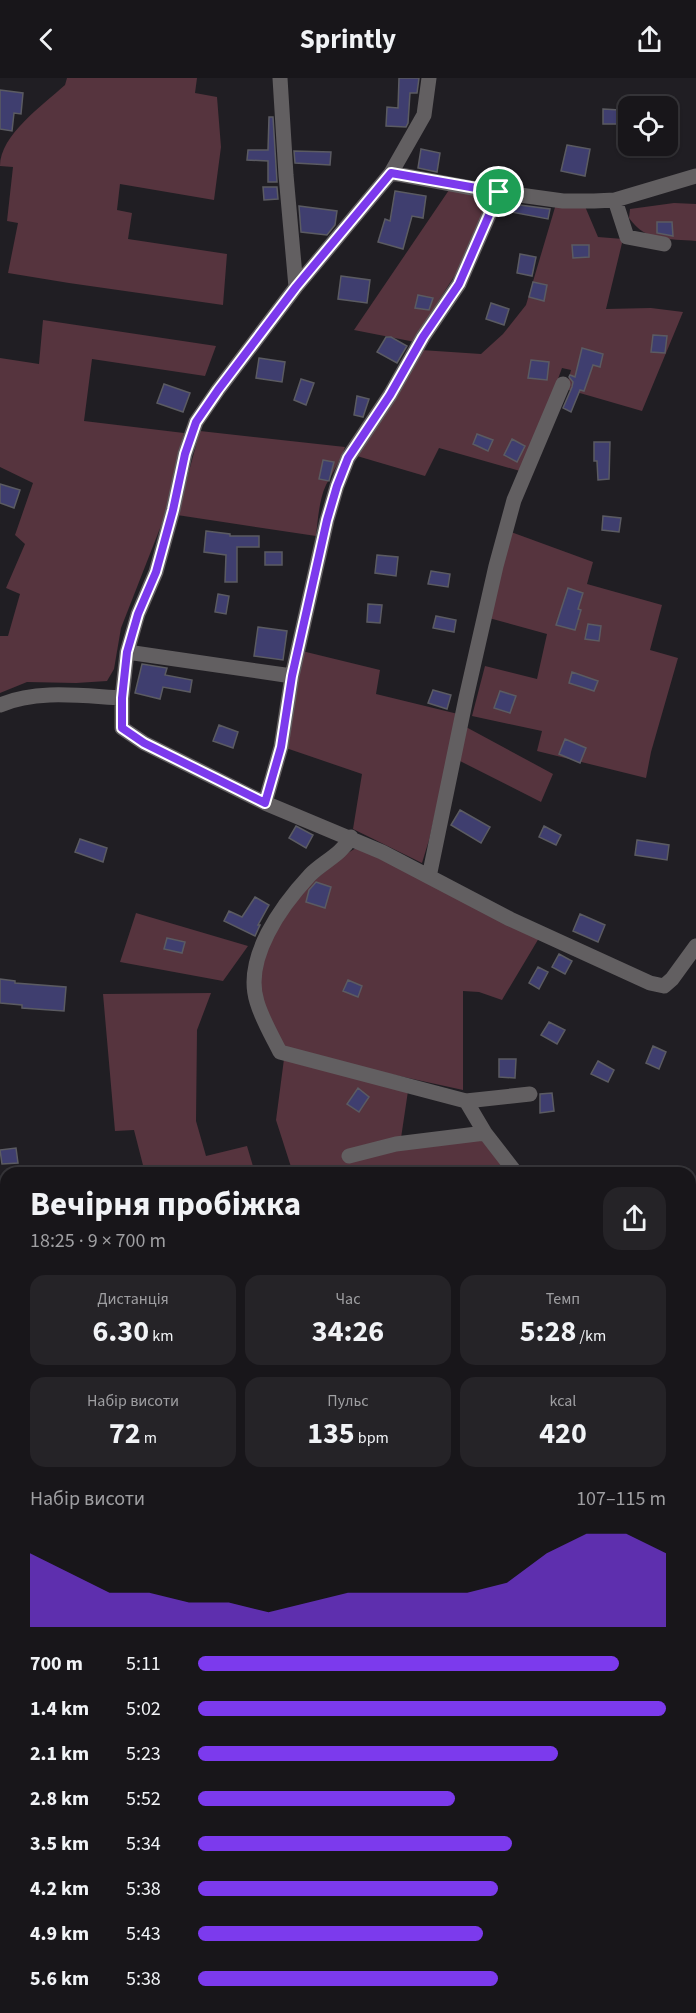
<!DOCTYPE html>
<html lang="uk">
<meta charset="utf-8">
<style>
body{margin:0;font-family:"Source Sans 3",sans-serif;background:#252327;color:#f1f3f6;height:100vh;display:flex;flex-direction:column;font-size:22px;white-space:nowrap}
*{box-sizing:border-box;margin:0}
p{font-size:20px;color:#9f9fa2}
.icon{flex:none;width:33px;height:33px;fill:none;stroke:currentColor;stroke-width:2;stroke-linecap:round;stroke-linejoin:round}
.map{position:relative;flex:1;overflow:hidden}
.side{position:absolute;left:0px;top:1089px;width:696px;height:846px;display:flex;flex-direction:column;background:#18161a;border-radius:18px 18px 0 0;box-shadow:0 2px 4px #0004,0 0 0 2px #363539}
.side>*{flex:none}
.controls{position:absolute;left:618px;top:18px;display:grid;gap:12px}
.controls a{display:grid;place-items:center;width:60px;height:60px;border-radius:12px;background:#18161a;box-shadow:0 2px 4px #0004,0 0 0 2px #363539;font-size:30px}
.pin{position:absolute;display:grid;place-items:center;width:51px;height:51px;color:#fff;margin:-26px;border:3px solid #fff;border-radius:50%;box-shadow:0 2px 6px #0007}
.round{display:grid;place-items:center;flex:none;width:63px;height:63px;border-radius:18px;background:#252327}
.summary{display:flex;align-items:center;justify-content:space-between;height:102px;padding:0 30px}
h1{font-size:33px;font-weight:700;line-height:45px}
.figures{display:grid;grid-template-columns:repeat(3,1fr);gap:9px;height:102px;padding:6px 30px}
.figures div{display:grid;align-content:center;border-radius:15px;background:#252327;text-align:center}
.figures b{font-size:30px;font-weight:700}
.figures small{font-size:16px;font-weight:400}
.figures p{font-size:16px}
.chart{height:168px;padding:12px 30px}
.chart p{display:flex;justify-content:space-between}
.chart svg{width:100%;height:108px;margin-top:6px;fill:#7c3aed;opacity:.7}
ul{padding:0 30px;list-style:none;font-size:20px}
li{display:grid;grid-template-columns:96px 72px 1fr;align-items:center;height:45px}
li i{height:15px;border-radius:8px;background:#7c3aed}
header{display:flex;justify-content:space-between;align-items:center;height:78px;padding:0 30px;background:#18161a;font-size:27px;font-weight:700}
.map>svg:first-child{display:block}
</style>
<header><svg class="icon" aria-label="back" viewBox="0 0 24 24"><path d="M15 5l-7 7 7 7"/></svg>Sprintly<svg class="icon" aria-label="share" viewBox="0 0 24 24"><path d="M12 15V3M7 8l5-5 5 5M5 13v7h14v-7"/></svg></header>
<div class="map">
<svg width="696" height="1935" viewBox="0 0 696 1935">
<rect width="100%" height="100%" fill="#201e23"/>
<path fill="#56343e" d="M67 0H197L195 15 217 19 221 69 214 122 120 106 117 132 132 135 128 161 227 176 223 227 69 205 8 195 18 145 7 143 13 89 0 88C0 57 43 27 65 7Z
M449 112 487 118 489 122 464 183 439 222 415 264 354 252Z
M674 125 696 126V163C668 160 647 165 629 140L630 131Z
M556 126H584L598 159 623 161 606 231 651 230 683 234 642 333 566 311 571 292 562 290 544 339 520 393 439 370 425 398 357 378 421 272 481 276 503 256 526 227Z
M43 242 216 268 205 298 92 281 84 343 184 355 164 440 121 550 114 591 107 603 76 605 27 604 0 615V558H8L20 516 6 510 25 466 15 457 33 405 0 389V280L39 286Z
M200 353 345 369C340 383 333 394 326 407 319 422 318 441 316 458L177 437Z
M511 454 593 484 587 506 662 527 650 572 678 580 651 674 646 700 537 673 542 653 472 638 485 588 537 601 547 556 489 540Z
M302 573 380 592 376 616 458 636 429 762 422 785 353 751 362 696 286 670Z
M466 649 553 696 541 724 458 682Z
M356 770 363 771 539 860 502 922 479 914 463 913V1012L340 985 284 968 261 922 259 894 271 860 302 813 346 776Z
M136 835 248 868 223 903 120 884Z
M211 915 197 952 196 1043 206 1078 247 1068 255 1095H145L134 1052 115 1053 103 916Z
M284 981 408 1013 401 1060 393 1070 481 1061 508 1095H283L292 1092 276 1042Z
M696 1541V1857L690 1860V1545Z
M0 1803 6 1809V1929H134L127 1935H0Z"/>
<path fill="#3f3e6f" stroke="#5b5b62" stroke-width="1.5" d="M399 0H419L417 15H410L408 45 406 49 386 48 387 29 398 30Z
M0 12 23 15 21 36 14 35 12 53 0 51Z
M603 31 619 32V46H603Z
M269 39H273L277 104H268V83L247 82 248 72H268Z
M567 67 590 71 585 98 561 93Z
M421 71 440 75 437 94 418 90Z
M294 73 331 74 330 87 295 85Z
M263 109H277L278 121 264 122Z
M395 113 426 118 423 140 412 138 403 171 378 164 385 141 390 143Z
M512 126 550 131 548 141 511 134Z
M299 128 337 133 335 147 327 157 301 154Z
M657 144H672L673 158 657 155Z
M572 167H589V179L573 180Z
M520 176 536 179 532 198 517 195Z
M341 198 370 202 367 225 338 221Z
M533 204 547 207 544 223 529 219Z
M418 217 433 220 429 232 415 230Z
M491 225 509 231 504 247 486 241Z
M653 257 667 258 665 275 651 274Z
M386 259H391L407 268 397 285 377 274Z
M582 270 603 276 600 289 593 287 584 313 580 312 571 334 563 330 572 309 573 304 569 299 570 297 575 299Z
M259 280 285 284 282 304 256 300Z
M531 282 549 284 547 302 528 300Z
M301 301 314 305 306 327 294 322Z
M164 306 190 315 183 334 157 325Z
M357 318 369 321 363 339 354 337Z
M477 356 493 362 488 373 473 366Z
M512 361 525 368 517 384 504 377Z
M594 364H610L609 401 598 402 597 383H594Z
M323 382 334 384 329 403 319 401Z
M0 406 20 412 14 430 0 425Z
M603 438 621 440 619 454 602 452Z
M206 453 230 456V458H259V469H237V504H225L226 477 204 474Z
M265 474H282V487H265Z
M377 477 398 479 396 498 375 495Z
M431 493 450 496 448 509 428 506Z
M568 510 583 515 578 531 581 532 575 552 556 547Z
M218 516 229 518 226 536 215 534Z
M368 526 382 527 380 545 367 544Z
M436 538 456 542 454 554 433 550Z
M588 546 601 548 599 563 585 561Z
M258 549 287 553 283 582 254 578Z
M142 586 167 590 165 597 192 602 190 614 163 609 160 621 135 615Z
M572 594 598 603 594 613 569 605Z
M433 612 451 617 447 631 428 625Z
M500 613 516 618 510 635 494 630Z
M219 647 238 654 233 670 213 663Z
M565 661 586 670 580 685 559 676Z
M460 732 490 749 481 765 451 747Z
M296 748 313 757 306 770 289 760Z
M544 748 561 757 556 767 539 759Z
M80 761 107 770 103 784 75 774Z
M637 762 669 767 667 782 635 777Z
M316 804 331 809 325 830 306 824 309 812Z
M255 819 269 827 258 847H260L255 858 224 843 229 833 242 839Z
M580 836 605 847 598 864 573 853Z
M167 860 185 864 182 875 164 871Z
M559 876 572 883 565 896 552 889Z
M538 889 548 894 539 911 529 905Z
M0 901 15 903V905L66 909 64 933 22 930V927L0 925Z
M348 902 362 908 358 919 343 913Z
M549 944 565 952 557 966 541 957Z
M653 968 666 974 659 991 646 985Z
M499 981H516L515 1000 499 999Z
M598 983 614 992 608 1004 591 996Z
M358 1010 369 1019 359 1034 347 1026Z
M552 1015 554 1033 540 1035V1016Z
M16 1070 18 1085 2 1086 0 1072Z"/>
<g fill="none" stroke-linecap="round" stroke-linejoin="round">
<path stroke="#716f73" stroke-width="3" stroke-dasharray="4.5 4.5" stroke-linecap="butt" d="M0 1488 6 1479"/>
<path stroke="#625f61" stroke-width="15" d="M280 0 286 97 296 209
M391 95 424 37 429 0
M615 122 627 159 664 166
M127 574 292 598
M122 620V650L144 665 265 725 382 774 510 841 650 905 664 908 672 901 696 868
M0 627C37 611 83 618 122 620L127 574 138 536 156 494 173 432 185 376 196 344 218 312 296 209 391 95 477 111 563 123H594L615 122 696 98
M265 725 281 669 292 598 327 442 337 408 348 380 390 317 423 259 459 206 499 114
M351 759C341 777 324 783 310 797 282 827 243 880 257 924 262 941 272 958 280 974L466 1023 530 1016
M429 799 466 620 496 488 514 422 563 306
M466 1023 485 1055 516 1095
M349 1078 396 1066 485 1055
M690 1118H696
M690 1181 696 1182
M0 1283 6 1297
M273 1929 274 1935"/>
</g>
<g fill="none" stroke-linecap="round" stroke-linejoin="round">
<defs>
<path id="route" d="M391 95 499 114 459 206 423 259 390 317 348 380 337 408 327 442 292 598 281 669 265 725 144 665 122 650V620L127 574 138 536 156 494 173 432 185 376 196 344 218 312 296 209Z"/>
</defs>
<use href="#route" stroke="#fff" stroke-width="12"/>
<use href="#route" stroke="#7c3aed" stroke-width="8"/>
</g>
</svg>
<div class="controls">
<a><svg class="icon" aria-label="locate" viewBox="0 0 24 24"><circle cx="12" cy="12" r="6"/><path d="M12 2v4M12 18v4M2 12h4M18 12h4"/></svg></a>
</div>
<div class="pin" style="left:499px;top:114px;background:#1e9e55"><svg class="icon" aria-label="arrive" viewBox="0 0 24 24"><path d="M6 21V4h12l-3 4 3 4H6"/></svg></div>
<section class="side">
<div class="summary"><div><h1>Вечірня пробіжка</h1><p>18:25 · 9 × 700 m</p></div><a class="round"><svg class="icon" aria-label="share" viewBox="0 0 24 24"><path d="M12 15V3M7 8l5-5 5 5M5 13v7h14v-7"/></svg></a></div>
<div class="figures">
<div><p>Дистанція</p><b>6.30<small> km</small></b></div>
<div><p>Час</p><b>34:26</b></div>
<div><p>Темп</p><b>5:28<small> /km</small></b></div>
</div>
<div class="figures">
<div><p>Набір висоти</p><b>72<small> m</small></b></div>
<div><p>Пульс</p><b>135<small> bpm</small></b></div>
<div><p>kcal</p><b>420</b></div>
</div>
<div class="chart"><p><span>Набір висоти</span>107–115 m</p>
<svg viewBox="0 0 160 44" preserveAspectRatio="none"><path d="M0 44V14L10 22L20 30L30 30L40 34L50 34L60 38L70 34L80 30L90 30L100 30L110 30L120 26L130 14L140 6L150 6L160 14V44z"/></svg>
</div>
<ul>
<li><b>700 m</b>5:11<i style="width:90%"></i></li>
<li><b>1.4 km</b>5:02<i style="width:100%"></i></li>
<li><b>2.1 km</b>5:23<i style="width:77%"></i></li>
<li><b>2.8 km</b>5:52<i style="width:55%"></i></li>
<li><b>3.5 km</b>5:34<i style="width:67%"></i></li>
<li><b>4.2 km</b>5:38<i style="width:64%"></i></li>
<li><b>4.9 km</b>5:43<i style="width:61%"></i></li>
<li><b>5.6 km</b>5:38<i style="width:64%"></i></li>
</ul>
</section>
</div>
